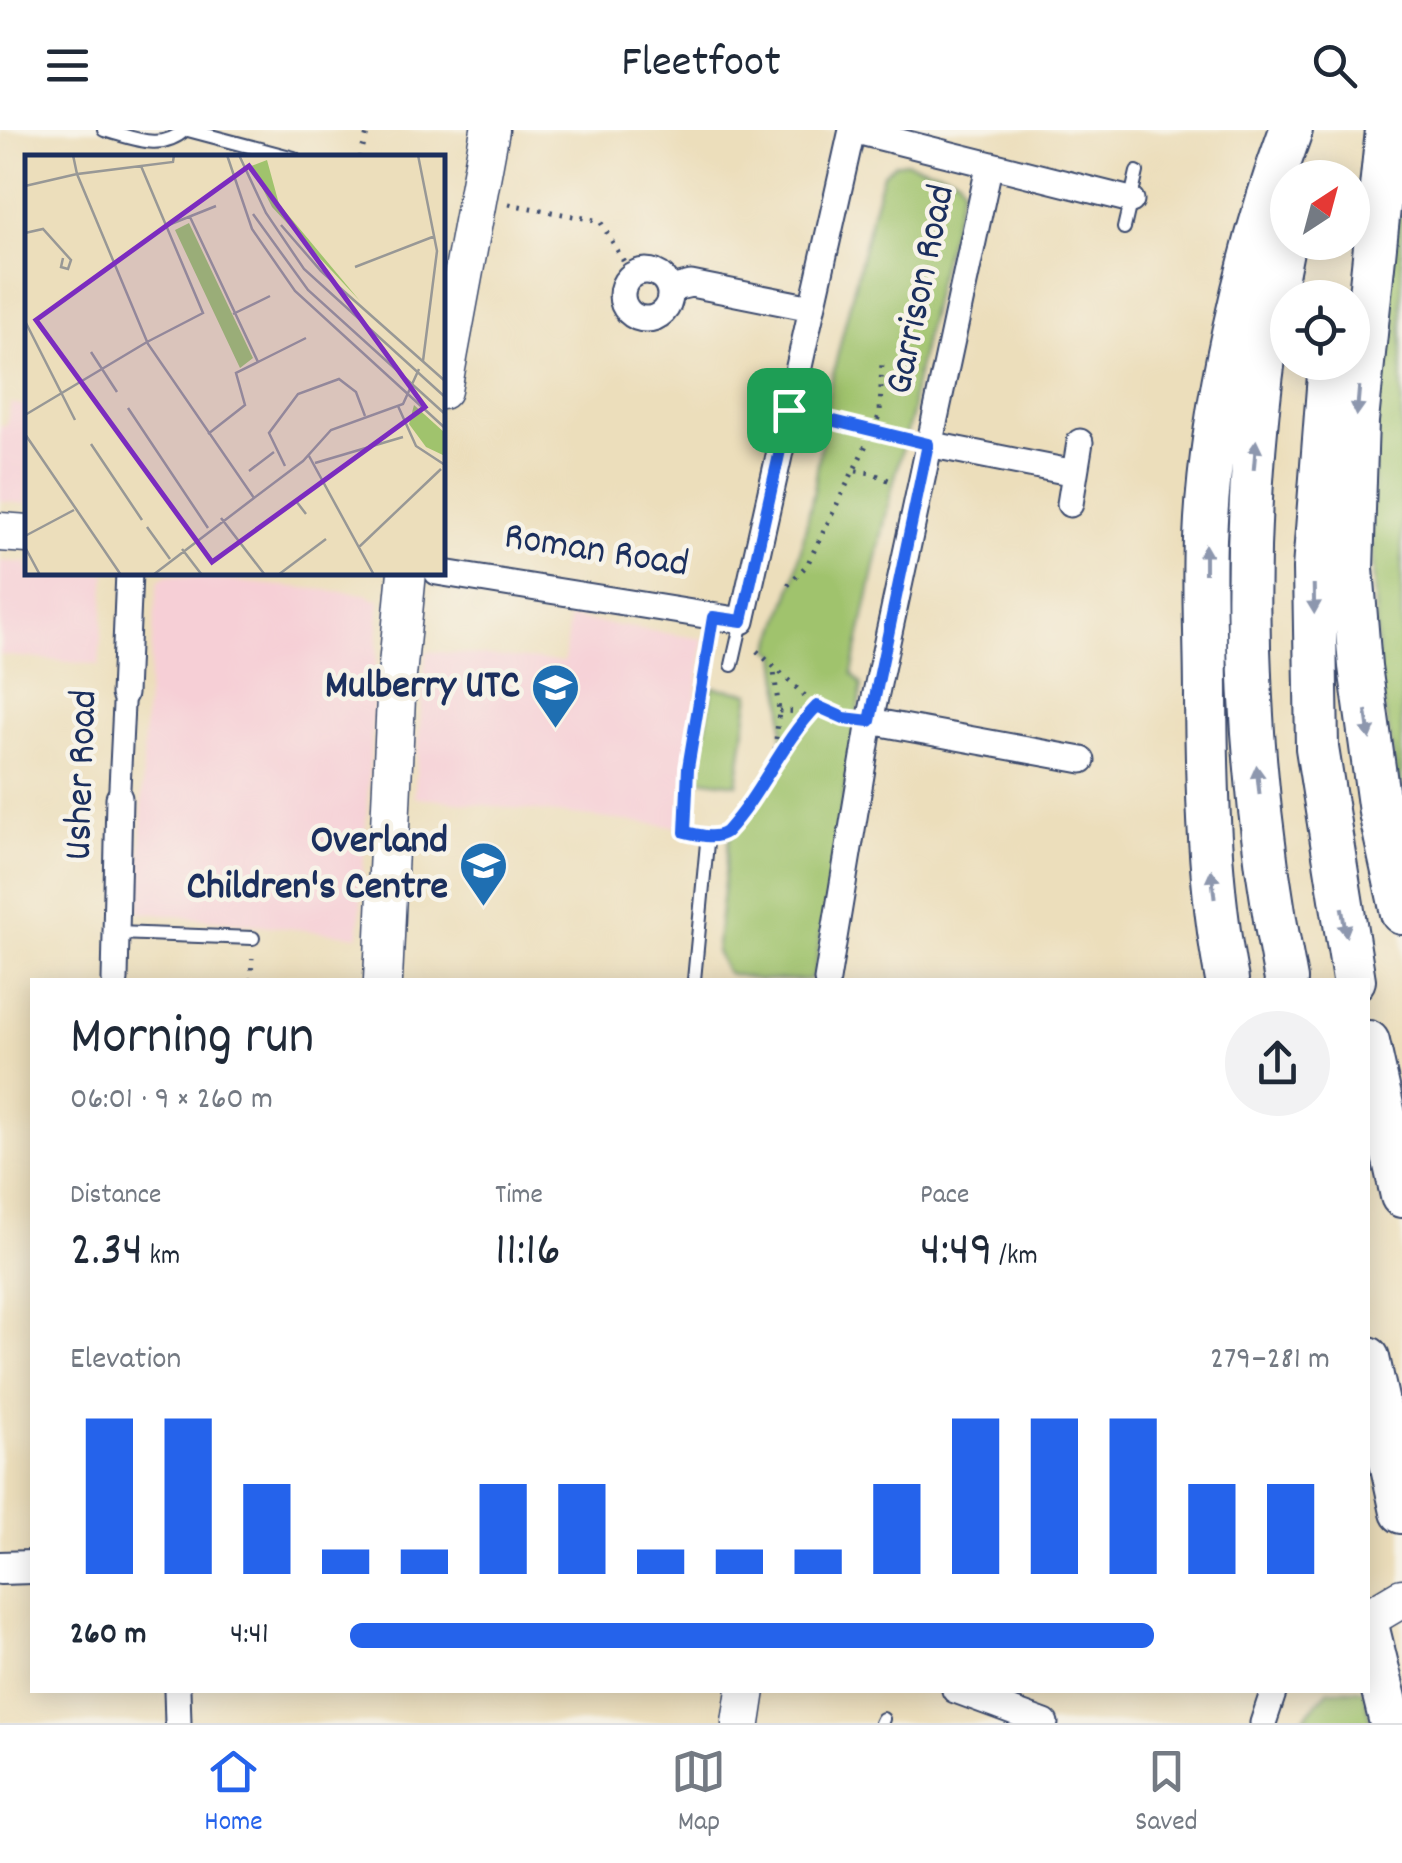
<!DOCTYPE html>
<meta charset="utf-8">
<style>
body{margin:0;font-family:Dekko,sans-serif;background:#f2f2f3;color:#1f2937;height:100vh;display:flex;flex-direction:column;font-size:38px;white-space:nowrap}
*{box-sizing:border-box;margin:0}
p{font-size:32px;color:#747a83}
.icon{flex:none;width:55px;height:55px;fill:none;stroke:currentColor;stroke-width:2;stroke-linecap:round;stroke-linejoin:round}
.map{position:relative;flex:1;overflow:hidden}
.sheet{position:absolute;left:30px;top:848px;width:1340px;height:715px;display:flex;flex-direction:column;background:#fff;border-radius:0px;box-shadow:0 5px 25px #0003}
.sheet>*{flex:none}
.needle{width:65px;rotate:36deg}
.fabs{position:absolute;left:1270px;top:30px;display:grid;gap:20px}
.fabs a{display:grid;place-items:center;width:100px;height:100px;border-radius:50%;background:#fff;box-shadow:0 5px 25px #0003;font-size:50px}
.pin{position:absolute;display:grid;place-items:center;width:85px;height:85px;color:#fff;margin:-42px;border-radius:20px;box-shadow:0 5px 15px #0006}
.round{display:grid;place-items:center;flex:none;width:105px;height:105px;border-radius:52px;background:#f2f2f3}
.summary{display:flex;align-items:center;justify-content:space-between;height:170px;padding:0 40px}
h1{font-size:55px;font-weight:600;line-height:75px}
.figures{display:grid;grid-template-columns:repeat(3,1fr);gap:15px;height:170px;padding:10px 40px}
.figures div{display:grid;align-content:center}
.figures b{font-size:50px;font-weight:600}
.figures small{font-size:28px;font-weight:400}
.figures p{font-size:28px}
.chart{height:280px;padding:20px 40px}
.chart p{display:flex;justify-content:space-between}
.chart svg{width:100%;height:180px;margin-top:10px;stroke:#2563eb;stroke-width:6}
ul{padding:0 40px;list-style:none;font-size:32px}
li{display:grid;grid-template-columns:160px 120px 1fr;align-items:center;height:75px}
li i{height:25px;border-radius:12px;background:#2563eb}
header{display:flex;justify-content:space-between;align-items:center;height:130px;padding:0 40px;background:#fff;font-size:45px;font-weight:600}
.menu{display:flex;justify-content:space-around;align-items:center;height:140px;border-top:2px solid #e0e1e3;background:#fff;font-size:28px;color:#747a83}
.menu a{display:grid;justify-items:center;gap:5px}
.menu .on{color:#2563eb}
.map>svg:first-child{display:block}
</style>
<header><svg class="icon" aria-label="menu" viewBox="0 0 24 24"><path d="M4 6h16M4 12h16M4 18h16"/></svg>Fleetfoot<svg class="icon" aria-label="search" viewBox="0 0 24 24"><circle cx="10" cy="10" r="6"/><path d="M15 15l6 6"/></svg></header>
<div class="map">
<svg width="1402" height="1593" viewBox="0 0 1402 1593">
<rect width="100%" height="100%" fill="#f7f3e8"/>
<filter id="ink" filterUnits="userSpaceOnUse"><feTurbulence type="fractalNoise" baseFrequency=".01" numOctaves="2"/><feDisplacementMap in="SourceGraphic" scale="20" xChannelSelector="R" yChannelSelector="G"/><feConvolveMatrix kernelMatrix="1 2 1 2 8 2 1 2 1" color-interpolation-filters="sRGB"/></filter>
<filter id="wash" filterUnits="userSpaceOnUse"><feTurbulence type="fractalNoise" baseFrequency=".0048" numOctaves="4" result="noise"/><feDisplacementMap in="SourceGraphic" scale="40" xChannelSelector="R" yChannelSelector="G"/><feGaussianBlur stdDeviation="2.25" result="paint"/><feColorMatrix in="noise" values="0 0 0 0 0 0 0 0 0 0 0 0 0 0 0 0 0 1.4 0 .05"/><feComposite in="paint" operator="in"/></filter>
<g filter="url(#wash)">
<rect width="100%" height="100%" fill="#ecdebb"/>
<path fill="#f6cfd6" d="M11 273 27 276V374L0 371V295L6 296Z
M0 431 27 433 28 442 106 443 99 535 0 525Z
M166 445 367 464 373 469H380L359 806 139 782 144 598 158 451Z
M569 488 704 509 678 697 414 667 426 521 564 532Z"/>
<path fill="#a0c36d" stroke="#5e7966" stroke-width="2.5" d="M905 32 952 45 958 47 963 57 937 153 912 268 913 279 891 362 852 543 862 555 815 842 809 850H759L727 843 716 822 729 709 782 625 783 577 777 524 770 520 794 451 814 360 829 260 873 79 883 44 895 34Z
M1402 58V678L1378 541 1371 389 1384 162Z
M712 557 750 563 737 654 698 649Z
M1329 1560H1364L1371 1593H1299Z"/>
</g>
<g filter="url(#ink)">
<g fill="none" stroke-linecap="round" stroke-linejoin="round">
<defs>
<path id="service" d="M104 0C134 8 160 22 185 0
M188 0 294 28
M1124 98 1137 42
M732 535 742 491
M117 803 253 808
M694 850 707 713
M881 1593 883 1589"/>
<path id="pedestrian" d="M119 668 124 564"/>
<path id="minor" d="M852 0 1131 70
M622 165a24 24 0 1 1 48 0a24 24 0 1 1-48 0Z
M670 159 691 154 812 178
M928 314 1075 343
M1070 374 1080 312
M437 442 742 491 852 0
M124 564 129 442
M870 591 1082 630
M115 850 119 668
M827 850 870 591 989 37
M177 1560 178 1593
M955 1560 1045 1593
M1263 1593 1274 1560"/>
<path id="tertiary" d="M0 1438 32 1437"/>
<path id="secondary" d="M442 260 490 0
M0 402 28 404
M383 850 397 546 407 442
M1368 1488 1402 1468
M741 1593 746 1560"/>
<path id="trunk" d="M1387 0 1357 291 1352 439 1360 536 1380 682 1402 783
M1285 105C1234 348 1238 607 1286 850
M1330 232 1314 439 1317 618 1354 850
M1227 850C1209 757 1207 664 1206 569 1206 516 1203 462 1205 409 1210 281 1247 120 1291 0
M1368 912 1402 1066
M1368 1228 1402 1382
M1368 1499 1391 1593"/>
</defs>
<use href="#service" stroke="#3a496c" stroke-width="16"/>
<use href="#pedestrian" stroke="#3a496c" stroke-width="24"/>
<use href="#minor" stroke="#3a496c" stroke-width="29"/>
<use href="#tertiary" stroke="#3a496c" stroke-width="36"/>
<use href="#secondary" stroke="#3a496c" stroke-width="41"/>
<use href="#trunk" stroke="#3a496c" stroke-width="46"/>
<path stroke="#3a496c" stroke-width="5" stroke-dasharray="2.5 8" stroke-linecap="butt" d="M360 28 368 0
M509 74 600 91 632 145
M814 287 906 308
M856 341 872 343 895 353
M788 455 807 435 874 299 880 283 882 230
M757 521 817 577
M779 581 811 582
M774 630 779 581 774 542
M691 703 685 702 689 638 709 511
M724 704 742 685 774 630 817 577 845 588
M251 850 252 828"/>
<use href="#service" stroke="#fff" stroke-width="12"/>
<use href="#pedestrian" stroke="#fff" stroke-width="20"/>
<use href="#minor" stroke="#fff" stroke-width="25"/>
<use href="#tertiary" stroke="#fff" stroke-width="32"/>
<use href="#secondary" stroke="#fff" stroke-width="38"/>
<use href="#trunk" stroke="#fff" stroke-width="42"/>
</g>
<defs><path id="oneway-solid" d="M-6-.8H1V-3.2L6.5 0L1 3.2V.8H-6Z" transform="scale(2.5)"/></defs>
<g fill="#8d97ae">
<use href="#oneway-solid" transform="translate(1358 271) rotate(95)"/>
<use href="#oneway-solid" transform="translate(1255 325) rotate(-85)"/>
<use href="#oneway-solid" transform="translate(1205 429) rotate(-90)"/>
<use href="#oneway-solid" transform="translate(1314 469) rotate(89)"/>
<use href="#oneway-solid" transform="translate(1368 595) rotate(82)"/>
<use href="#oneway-solid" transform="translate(1258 650) rotate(-96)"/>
<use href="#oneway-solid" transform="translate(1213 754) rotate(-96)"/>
<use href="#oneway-solid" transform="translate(1344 792) rotate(81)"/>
</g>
</g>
<g fill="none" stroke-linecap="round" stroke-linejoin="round" filter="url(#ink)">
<defs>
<path id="route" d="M789 280 928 314 870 591 844 588 817 576C780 614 762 663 726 702 714 710 699 705 685 702L688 638 713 487 742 491Z"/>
</defs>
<use href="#route" stroke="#fff" stroke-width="20"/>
<use href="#route" stroke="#2563eb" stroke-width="12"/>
</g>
<defs>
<symbol id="school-pin" viewBox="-11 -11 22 30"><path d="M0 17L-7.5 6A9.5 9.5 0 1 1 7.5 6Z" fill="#1f6fb2" stroke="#f7f3e8"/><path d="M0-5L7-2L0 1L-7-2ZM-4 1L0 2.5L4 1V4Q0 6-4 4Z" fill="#fff"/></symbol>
</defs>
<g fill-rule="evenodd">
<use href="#school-pin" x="528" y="530" width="55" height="75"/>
<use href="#school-pin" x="456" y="708" width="55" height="75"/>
</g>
<g text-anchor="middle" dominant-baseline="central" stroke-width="9" stroke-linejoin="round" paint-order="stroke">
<g font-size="40" fill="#1b2f5e" stroke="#f7f3e8">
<text transform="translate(923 160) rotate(-78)">Garrison Road</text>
<text transform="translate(596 423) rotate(9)">Roman Road</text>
<text transform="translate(84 645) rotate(-88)">Usher Road</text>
</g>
<g font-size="40" font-weight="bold" fill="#1b2f5e" stroke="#f7f3e8" text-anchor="end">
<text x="520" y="558">Mulberry UTC</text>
<text x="448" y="713">Overland<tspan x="448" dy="46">Children's Centre</tspan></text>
</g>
</g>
<g transform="translate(25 25)">
<rect width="420" height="420" fill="#ecdebb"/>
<path d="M242 5 254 49 335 146 247 52 226 11ZM164 68 228 203 215 213 150 75ZM389 250 420 278V301L401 292 384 269Z" fill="#a0c36d"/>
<path fill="none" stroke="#989896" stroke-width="2.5" d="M48 0 52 19 148 7 149 0M202 0 227 74 270 136 420 273M214 0 241 58 279 114 420 242M393 0 412 96 398 206M116 11 178 158 122 187M0 31 52 19 123 189 229 343 278 306 306 275 378 249 394 214M228 59 283 135 420 259M165 62 233 207 211 218 220 250 183 279M256 70 296 116 420 226M141 71 191 51M0 78 18 74 46 105 43 114 36 112 38 103M330 112 410 81M208 159 245 141M0 166 50 265M66 197 92 237M233 207 281 183M373 251 391 291 420 310M103 253 183 373M0 260 122 187M0 279 96 420M66 289 117 365M284 301 349 420M290 308 378 282M260 311 244 278 273 239 314 224 331 237 340 261M224 316 249 297M196 363 240 420M122 372 145 404M0 381 49 355M214 387 271 346 281 359M0 392 15 420M334 392 416 314M157 394 177 420M128 420 229 343M253 420 301 384"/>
<path fill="#7b2cbf" fill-opacity="0.15" stroke="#7b2cbf" stroke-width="5" d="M224 11 400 252 187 407 11 165Z"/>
<rect width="420" height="420" fill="none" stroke="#1b2f5e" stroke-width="5"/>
</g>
</svg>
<div class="fabs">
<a><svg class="needle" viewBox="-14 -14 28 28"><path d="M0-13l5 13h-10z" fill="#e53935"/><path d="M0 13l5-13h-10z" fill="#747a83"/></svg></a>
<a><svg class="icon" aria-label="locate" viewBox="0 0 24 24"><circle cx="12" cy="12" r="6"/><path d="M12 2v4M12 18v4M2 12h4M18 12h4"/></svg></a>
</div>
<div class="pin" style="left:789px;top:280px;background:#1e9e55"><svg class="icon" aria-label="arrive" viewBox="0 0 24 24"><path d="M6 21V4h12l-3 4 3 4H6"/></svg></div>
<section class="sheet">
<div class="summary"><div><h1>Morning run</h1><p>06:01 · 9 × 260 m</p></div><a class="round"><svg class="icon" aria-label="share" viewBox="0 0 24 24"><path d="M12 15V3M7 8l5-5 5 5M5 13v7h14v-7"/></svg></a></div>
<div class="figures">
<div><p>Distance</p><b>2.34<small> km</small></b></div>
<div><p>Time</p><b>11:16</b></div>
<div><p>Pace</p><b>4:49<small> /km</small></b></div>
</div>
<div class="chart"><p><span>Elevation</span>279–281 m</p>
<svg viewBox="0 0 160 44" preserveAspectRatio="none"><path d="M5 44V6M15 44V6M25 44V22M35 44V38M45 44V38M55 44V22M65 44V22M75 44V38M85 44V38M95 44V38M105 44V22M115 44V6M125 44V6M135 44V6M145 44V22M155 44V22"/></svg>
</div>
<ul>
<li><b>260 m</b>4:41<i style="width:82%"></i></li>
</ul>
</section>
</div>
<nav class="menu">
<a class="on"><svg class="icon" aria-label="home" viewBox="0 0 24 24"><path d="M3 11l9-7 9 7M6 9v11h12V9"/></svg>Home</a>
<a><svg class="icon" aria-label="map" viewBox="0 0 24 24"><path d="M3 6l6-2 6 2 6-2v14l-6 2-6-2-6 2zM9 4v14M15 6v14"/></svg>Map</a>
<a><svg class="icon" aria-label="saved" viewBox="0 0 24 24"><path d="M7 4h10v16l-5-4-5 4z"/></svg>Saved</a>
</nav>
